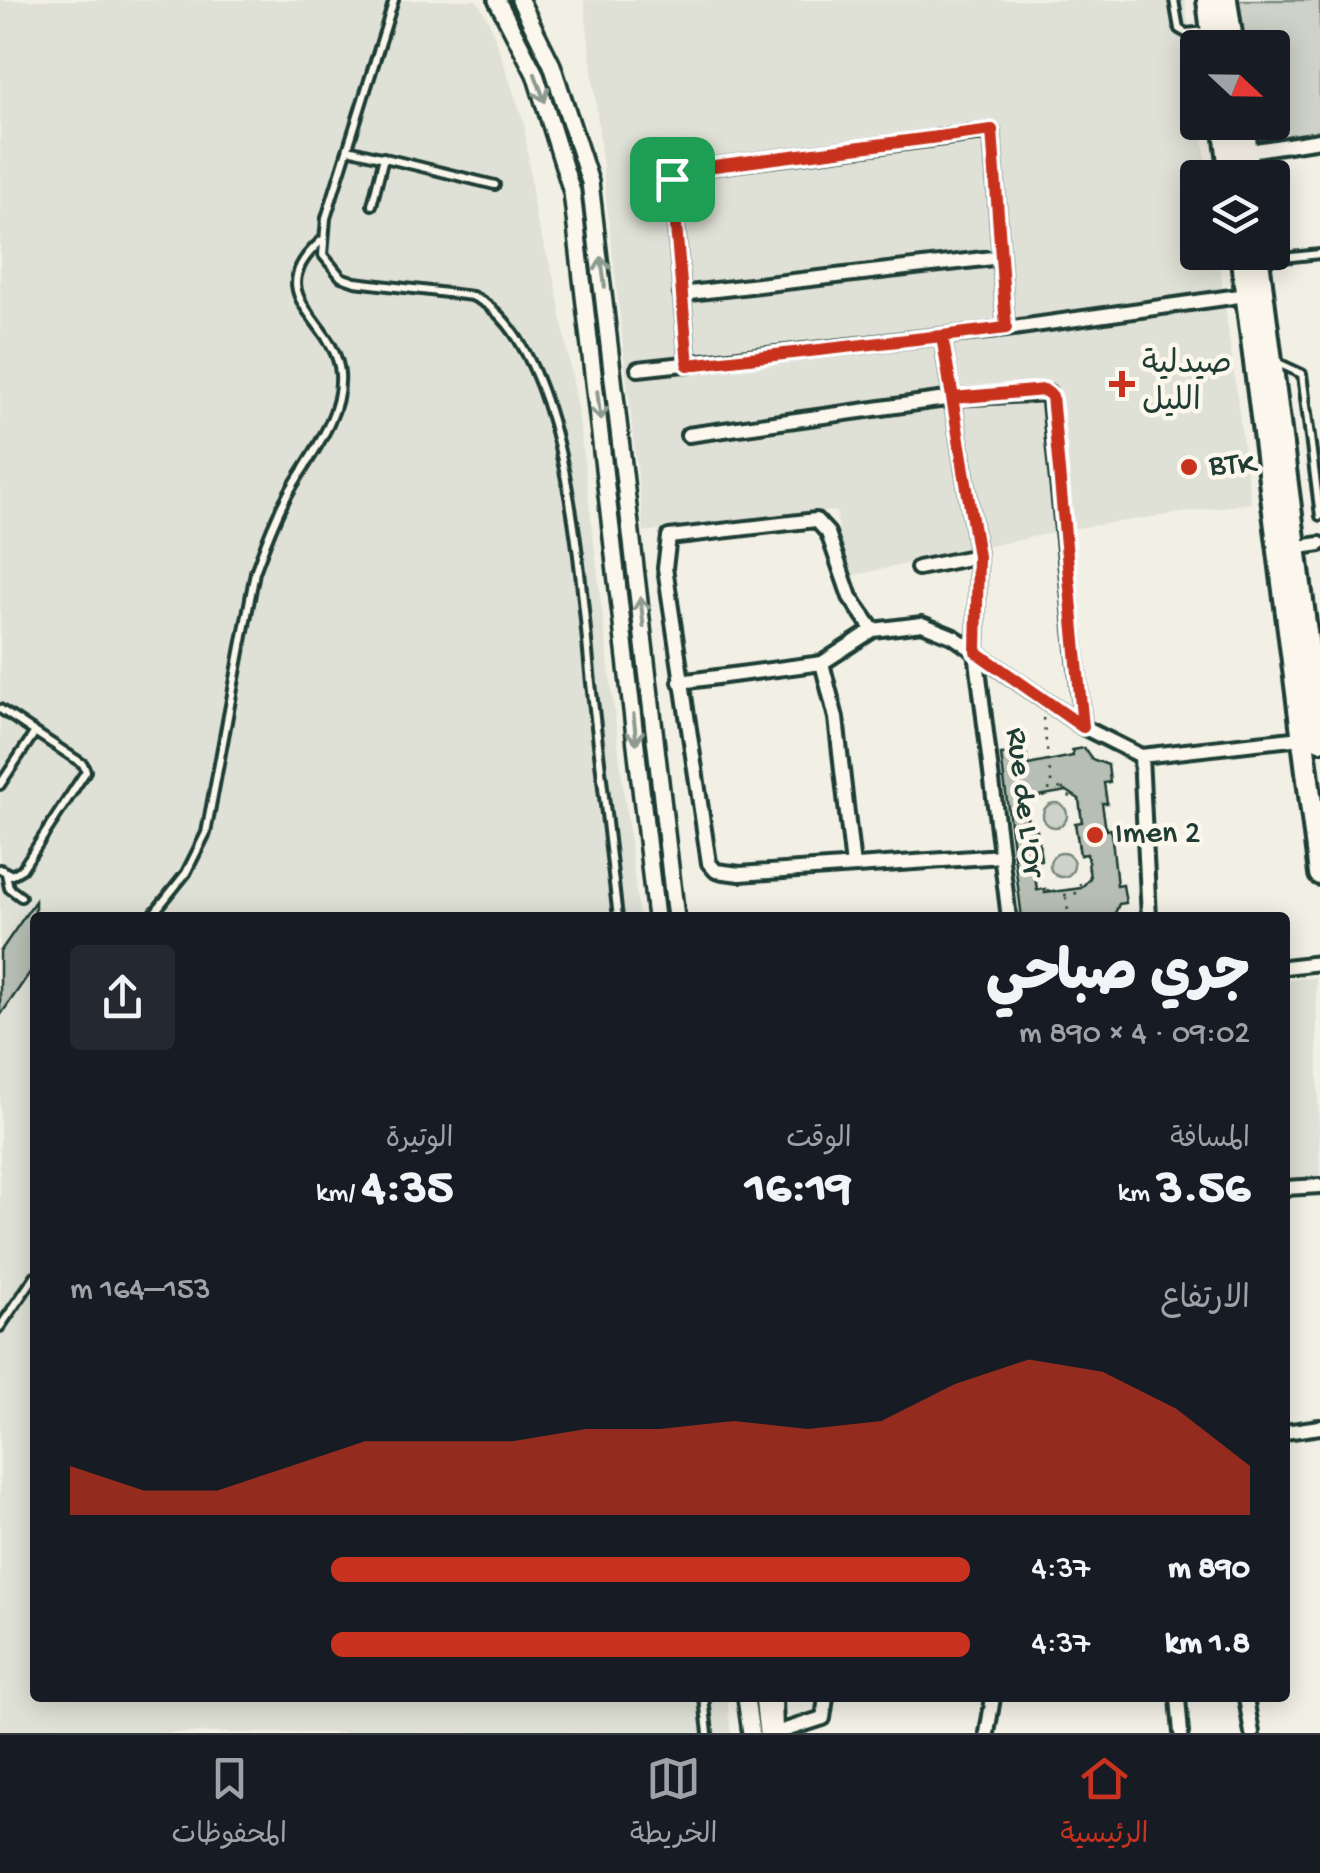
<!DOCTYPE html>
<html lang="ar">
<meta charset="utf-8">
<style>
body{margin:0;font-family:"Gochi Hand","Playpen Sans Arabic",sans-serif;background:#242831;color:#f1f3f6;direction:rtl;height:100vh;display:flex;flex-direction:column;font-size:38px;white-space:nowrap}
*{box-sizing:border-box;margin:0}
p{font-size:32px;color:#9ea1a6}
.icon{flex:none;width:55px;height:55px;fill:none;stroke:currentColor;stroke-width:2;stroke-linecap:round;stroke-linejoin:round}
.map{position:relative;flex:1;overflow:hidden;direction:ltr}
.drawer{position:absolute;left:30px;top:912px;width:1260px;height:790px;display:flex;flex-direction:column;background:#171b24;border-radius:10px;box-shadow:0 5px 25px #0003;direction:rtl}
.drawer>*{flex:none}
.needle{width:65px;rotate:112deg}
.controls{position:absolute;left:1180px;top:30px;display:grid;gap:20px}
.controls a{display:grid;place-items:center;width:110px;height:110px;border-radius:10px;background:#171b24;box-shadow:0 5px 25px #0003;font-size:50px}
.pin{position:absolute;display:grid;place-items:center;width:85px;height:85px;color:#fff;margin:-42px;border-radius:20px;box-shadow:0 5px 15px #0006}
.round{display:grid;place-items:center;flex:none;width:105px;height:105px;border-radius:10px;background:#242831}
.head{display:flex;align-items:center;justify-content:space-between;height:170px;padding:0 40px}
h1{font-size:55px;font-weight:800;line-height:75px}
.metrics{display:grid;grid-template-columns:repeat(3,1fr);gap:15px;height:170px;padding:10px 40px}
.metrics div{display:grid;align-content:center}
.metrics b{font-size:50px;font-weight:800}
.metrics small{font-size:28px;font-weight:400}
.metrics p{font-size:28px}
.chart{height:280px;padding:20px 40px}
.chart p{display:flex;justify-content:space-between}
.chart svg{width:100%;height:180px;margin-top:10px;fill:#c8321e;opacity:.7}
ul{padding:0 40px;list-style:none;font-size:32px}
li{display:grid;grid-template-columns:160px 120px 1fr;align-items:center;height:75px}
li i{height:25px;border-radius:12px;background:#c8321e}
.tabs{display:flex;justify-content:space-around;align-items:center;height:140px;border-top:2px solid #363941;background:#171b24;font-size:28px;color:#9ea1a6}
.tabs a{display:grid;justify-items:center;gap:5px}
.tabs .on{color:#c8321e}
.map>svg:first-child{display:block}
</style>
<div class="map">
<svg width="1320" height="1733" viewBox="0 0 1320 1733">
<rect width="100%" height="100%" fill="#f2f0e5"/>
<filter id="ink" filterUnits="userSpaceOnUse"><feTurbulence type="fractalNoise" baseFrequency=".01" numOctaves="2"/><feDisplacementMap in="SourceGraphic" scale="20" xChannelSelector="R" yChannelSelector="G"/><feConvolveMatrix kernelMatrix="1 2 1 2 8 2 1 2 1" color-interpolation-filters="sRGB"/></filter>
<g filter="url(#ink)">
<path fill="#e0e1d6" d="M0 0H477L489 21 524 122 535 215 555 282 578 410 639 917 35 918V1698H727L731 1733H0Z
M584 0H1185L1208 177 1198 178V252L1218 253 1251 503 1070 529 846 577 836 511 644 532Z
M1316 977 1320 1178 1285 1180V981Z"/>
<path fill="#cfd2c8" stroke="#77887e" stroke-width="2.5" d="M1236 0H1320V131L1255 140 1253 123 1272 122V48L1242 47Z
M1043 815a12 12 0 1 1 24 0a12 12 0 1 1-24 0Z
M1050 865a12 12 0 1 1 24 0a12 12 0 1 1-24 0Z"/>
<path fill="#b7beb3" stroke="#1f3d34" stroke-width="2.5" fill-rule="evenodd" d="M1084 748 1092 759 1108 765 1110 782 1104 783 1107 803H1102L1106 830 1111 829 1117 886 1123 885 1126 903 1119 904 1113 918H1022L1001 755 1026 752 1028 765 1073 756 1072 750ZM1067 791 1079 799 1082 822 1075 823 1080 855 1087 854 1090 878 1081 888 1045 893V889L1037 890 1033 861 1041 860 1037 830 1029 831 1025 802 1032 801V797Z
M35 901V965L0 1016V952Z"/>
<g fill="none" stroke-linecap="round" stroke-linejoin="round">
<defs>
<path id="service" d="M394 0 326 218 323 255 341 277 355 282 472 296C569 339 581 588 591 683 600 761 609 839 618 918
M1174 0 1179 29 1186 33 1207 31
M348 149 495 185
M372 205 384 157
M1264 260 1320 254
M1276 362 1302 374 1320 516
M0 709 83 764 86 771 22 869 12 875 0 869
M0 785 35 732
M6 873 9 888 21 897
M150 918 186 873 206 833 255 572C265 545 274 519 288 494 308 458 343 418 340 374 336 318 257 298 321 241
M0 1327 35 1276
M704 1698 708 1733"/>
<path id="minor" d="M1243 152 1320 140
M681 294 1001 257
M942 336 978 556 976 652 1009 918
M688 365 672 179 676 171 992 131 1006 329
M638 369 1006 329 1246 295
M688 435 953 398 1049 393 1083 727
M1293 548 1320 544
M918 568 978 556
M873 630 850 597 828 533 816 520 669 537 665 568 709 863 716 871 740 874 1002 856
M822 663 836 718 853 866
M680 682 822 663 873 630 922 624 954 637 1083 727 1141 756 1301 738
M1141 756 1149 918
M1285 967 1320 963
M1285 1188 1320 1186
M1285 1432 1320 1427
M775 1698 776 1733
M1178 1698 1181 1733
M1246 1698 1252 1733
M776 1733 823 1718 826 1698
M987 1733 993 1698"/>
<path id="tertiary" d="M497 0 535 74 572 192 656 918
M520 0 552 65 590 182 676 918
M746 1698 751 1733
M763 1698 767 1733"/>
<path id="primary" d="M1208 0 1214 48
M1226 0 1233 48
M1224 122 1231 178
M1243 122 1250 178
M1241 252 1320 874
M1257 252 1320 740"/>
</defs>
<use href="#service" stroke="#1f3d34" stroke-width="14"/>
<use href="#minor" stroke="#1f3d34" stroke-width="20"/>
<use href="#tertiary" stroke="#1f3d34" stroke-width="22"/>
<use href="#primary" stroke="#1f3d34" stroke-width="28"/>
<path stroke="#1f3d34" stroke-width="2.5" stroke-dasharray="2.5 8" stroke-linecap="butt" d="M1043 718 1052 789
M1062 788 1068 796 1079 799 1082 822 1075 823 1080 855 1087 854 1090 878 1080 884 1077 893 1060 896 1059 891 1037 890 1033 861 1041 860 1037 830 1029 831 1025 802 1045 795V790Z
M1066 897 1069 918"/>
<use href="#service" stroke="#fbf7ec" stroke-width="6"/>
<use href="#minor" stroke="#fbf7ec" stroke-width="12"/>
<use href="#tertiary" stroke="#fbf7ec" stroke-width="15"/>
<use href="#primary" stroke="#fbf7ec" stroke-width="20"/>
</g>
<defs><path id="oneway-shaft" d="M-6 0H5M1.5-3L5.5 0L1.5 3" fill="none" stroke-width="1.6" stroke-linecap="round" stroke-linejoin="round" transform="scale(2.5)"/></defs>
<g stroke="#8d9a90">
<use href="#oneway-shaft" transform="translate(540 88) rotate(70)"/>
<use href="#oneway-shaft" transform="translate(603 272) rotate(-97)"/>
<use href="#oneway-shaft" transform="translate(599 406) rotate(83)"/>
<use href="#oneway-shaft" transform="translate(642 612) rotate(-96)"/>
<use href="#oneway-shaft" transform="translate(635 729) rotate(84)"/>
</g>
</g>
<g fill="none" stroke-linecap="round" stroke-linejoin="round" filter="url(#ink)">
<defs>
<path id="route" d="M672 179 688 365 942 336 978 556 976 652 1083 727 1052 396 1044 390 953 398 942 336 1006 328 992 130 676 171 672 179"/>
</defs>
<use href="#route" stroke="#fff" stroke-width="20"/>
<use href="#route" stroke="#c8321e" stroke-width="12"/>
</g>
<g fill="#c8321e" stroke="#fbf7ec" stroke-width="4">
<path d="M1117 369h10v10h10v10h-10v10h-10v-10h-10v-10h10z"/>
<circle cx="1189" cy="467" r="10"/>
<circle cx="1095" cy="835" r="10"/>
</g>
<g text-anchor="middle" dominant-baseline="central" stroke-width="9" stroke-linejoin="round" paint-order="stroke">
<g font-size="32" fill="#1f3d34" stroke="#fbf7ec" text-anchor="start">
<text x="1142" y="366">صيدلية<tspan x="1142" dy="37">الليل</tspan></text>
<text x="1209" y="467">BTK</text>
<text x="1115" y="835">Imen 2</text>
</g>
<g font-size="32" fill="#1f3d34" stroke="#fbf7ec">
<text transform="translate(1023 802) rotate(83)">Rue de L'Or</text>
</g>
</g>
</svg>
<div class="controls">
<a><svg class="needle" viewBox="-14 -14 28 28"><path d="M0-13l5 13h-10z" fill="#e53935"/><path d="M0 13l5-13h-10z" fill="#9ea1a6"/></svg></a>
<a><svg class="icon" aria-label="layers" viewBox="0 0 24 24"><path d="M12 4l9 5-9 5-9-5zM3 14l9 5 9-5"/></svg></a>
</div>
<div class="pin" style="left:672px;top:179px;background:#1e9e55"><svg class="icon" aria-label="arrive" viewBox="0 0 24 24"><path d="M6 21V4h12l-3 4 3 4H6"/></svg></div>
<section class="drawer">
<div class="head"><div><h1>جري صباحي</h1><p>09:02 · 4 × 890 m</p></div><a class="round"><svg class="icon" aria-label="share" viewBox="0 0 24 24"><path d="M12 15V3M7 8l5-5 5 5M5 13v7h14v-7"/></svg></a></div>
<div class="metrics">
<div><p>المسافة</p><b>3.56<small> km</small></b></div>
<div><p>الوقت</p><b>16:19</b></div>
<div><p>الوتيرة</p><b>4:35<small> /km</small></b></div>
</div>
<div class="chart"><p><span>الارتفاع</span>153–164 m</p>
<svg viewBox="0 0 160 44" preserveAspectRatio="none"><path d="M0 44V32L10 38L20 38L30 32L40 26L50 26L60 26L70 23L80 23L90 21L100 23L110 21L120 12L130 6L140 9L150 18L160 32V44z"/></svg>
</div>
<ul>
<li><b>890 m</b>4:37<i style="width:71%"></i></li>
<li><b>1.8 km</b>4:37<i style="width:71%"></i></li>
</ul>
</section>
</div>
<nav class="tabs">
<a class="on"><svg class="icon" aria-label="home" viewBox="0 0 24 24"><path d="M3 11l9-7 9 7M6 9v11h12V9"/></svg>الرئيسية</a>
<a><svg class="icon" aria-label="map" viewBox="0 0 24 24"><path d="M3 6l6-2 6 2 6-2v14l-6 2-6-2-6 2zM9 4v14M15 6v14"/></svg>الخريطة</a>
<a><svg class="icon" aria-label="saved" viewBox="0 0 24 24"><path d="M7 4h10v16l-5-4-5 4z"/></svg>المحفوظات</a>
</nav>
